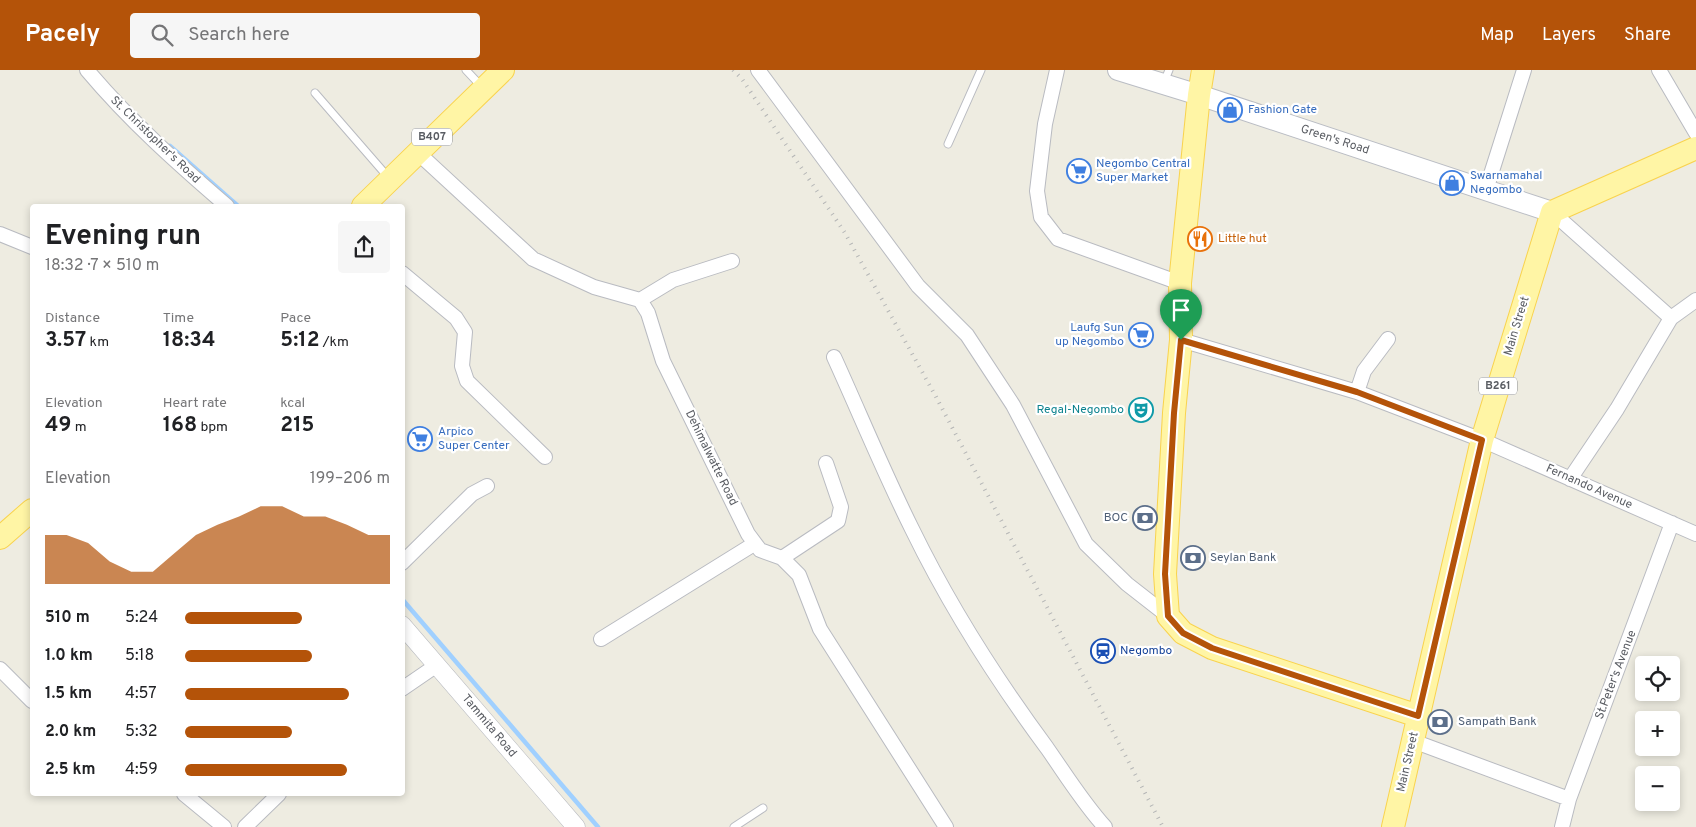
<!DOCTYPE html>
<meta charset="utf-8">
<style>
body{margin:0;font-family:Overpass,sans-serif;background:#f6f6f6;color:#202124;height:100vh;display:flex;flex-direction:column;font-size:19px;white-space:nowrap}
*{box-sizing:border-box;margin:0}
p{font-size:16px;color:#757577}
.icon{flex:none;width:28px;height:28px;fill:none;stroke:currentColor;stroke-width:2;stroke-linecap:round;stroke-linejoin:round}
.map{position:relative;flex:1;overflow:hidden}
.drawer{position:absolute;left:30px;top:134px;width:375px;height:592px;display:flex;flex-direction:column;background:#fff;border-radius:5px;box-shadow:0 2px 8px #0003}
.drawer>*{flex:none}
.buttons{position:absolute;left:1635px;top:586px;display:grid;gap:10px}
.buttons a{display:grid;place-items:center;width:45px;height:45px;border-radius:5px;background:#fff;box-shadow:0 2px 8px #0003;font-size:25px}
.pin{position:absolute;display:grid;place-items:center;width:42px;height:42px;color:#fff;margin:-51px -21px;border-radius:50% 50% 50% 0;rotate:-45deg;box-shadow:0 0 5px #0007}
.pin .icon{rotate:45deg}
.round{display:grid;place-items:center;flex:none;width:52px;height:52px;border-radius:5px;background:#f6f6f6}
.headline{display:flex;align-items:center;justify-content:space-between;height:85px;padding:0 15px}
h1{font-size:28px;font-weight:700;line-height:38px}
.figures{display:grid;grid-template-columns:repeat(3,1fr);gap:8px;height:85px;padding:5px 15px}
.figures div{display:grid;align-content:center}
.figures b{font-size:21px;font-weight:700}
.figures small{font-size:14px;font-weight:400}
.figures p{font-size:14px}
.chart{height:140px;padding:10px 15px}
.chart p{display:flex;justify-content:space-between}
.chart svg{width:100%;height:90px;margin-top:5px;fill:#b45309;opacity:.7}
ul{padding:0 15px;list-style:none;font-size:16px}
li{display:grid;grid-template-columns:80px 60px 1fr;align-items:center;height:38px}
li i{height:12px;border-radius:6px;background:#b45309}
header{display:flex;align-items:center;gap:30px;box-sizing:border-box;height:70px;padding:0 25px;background:#b45309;color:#fff}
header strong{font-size:24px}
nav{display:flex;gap:28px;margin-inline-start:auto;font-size:18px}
.search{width:350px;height:45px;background:#f6f6f6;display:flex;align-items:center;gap:12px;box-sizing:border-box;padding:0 18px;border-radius:5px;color:#757577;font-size:19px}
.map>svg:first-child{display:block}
</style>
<header>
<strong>Pacely</strong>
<div class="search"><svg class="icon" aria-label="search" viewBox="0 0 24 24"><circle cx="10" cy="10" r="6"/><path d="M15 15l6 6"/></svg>Search here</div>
<nav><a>Map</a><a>Layers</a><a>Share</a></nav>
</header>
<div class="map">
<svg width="1696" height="757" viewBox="0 0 1696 757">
<rect width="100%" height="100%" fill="#eeece1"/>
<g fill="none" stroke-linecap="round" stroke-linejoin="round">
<path stroke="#a0d0ff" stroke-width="4.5" d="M170 76 238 136
M402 529 598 757"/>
<defs>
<path id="service" d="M466 0 481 16
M1164 12 1169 0
M315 23 388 107
M948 74 981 0
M734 757 763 738"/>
<path id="minor" d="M87 0C130 51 177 93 227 136
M758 0 918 216 967 265 1013 335 1086 474 1127 514 1168 546
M1057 0 1045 54 1037 121 1041 147 1058 169 1180 213
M1659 0 1696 63
M417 82 533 189 594 217 640 230 648 243 663 291 748 464 760 480 782 488 799 505 820 559 946 757
M1486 120 1524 0
M1552 142 1671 248
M0 164 32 177
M402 203 456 248 465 262 462 296 467 311 545 387
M640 230 673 210 732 191
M1181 270 1357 322 1482 370 1696 464
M834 287C860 344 884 403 912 459 950 537 996 609 1047 678 1066 705 1083 733 1105 757
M1357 322 1364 301 1388 269
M1570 409 1617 339 1671 248 1696 230
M782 488 838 451 841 437 826 393
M402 493 472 424 487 416
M601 569 754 474
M0 599 32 631
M402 619 437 595
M1413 671 1569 729
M184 724 224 757
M245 757 279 724
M1562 757 1569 729 1672 453"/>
<path id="tertiary" d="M402 555 576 757"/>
<path id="secondary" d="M1118 0 1199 25 1552 142"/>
<path id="primary" d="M1203 0 1199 25 1180 213 1181 270 1174 343 1165 504 1168 546 1183 563 1212 578 1418 646
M363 136 503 0
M0 468 32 440
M1393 757 1482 370 1552 142 1696 78"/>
</defs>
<use href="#service" stroke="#b9bbc1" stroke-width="9"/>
<use href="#minor" stroke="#b9bbc1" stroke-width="16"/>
<use href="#tertiary" stroke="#b9bbc1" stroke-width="19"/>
<use href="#secondary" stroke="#babdc4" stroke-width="22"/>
<use href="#primary" stroke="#f9d34e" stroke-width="24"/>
<use href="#service" stroke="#fff" stroke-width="7"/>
<use href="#minor" stroke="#fff" stroke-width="14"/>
<use href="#tertiary" stroke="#fff" stroke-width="18"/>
<use href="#secondary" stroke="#fff" stroke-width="20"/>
<use href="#primary" stroke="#fff5a5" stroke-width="22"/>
<path stroke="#b5b6b6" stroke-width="4" stroke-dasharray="1 6" stroke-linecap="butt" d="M733 0 742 9 845 163 935 325 1163 757"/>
</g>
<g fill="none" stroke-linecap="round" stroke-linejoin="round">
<defs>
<path id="route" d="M1181 270 1357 322 1482 370 1418 646 1212 578 1183 563 1168 546 1165 504 1174 343Z"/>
</defs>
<use href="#route" stroke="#fff" stroke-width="10"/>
<use href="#route" stroke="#b45309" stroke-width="6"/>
</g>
<defs>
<symbol id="shop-ring" viewBox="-11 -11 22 22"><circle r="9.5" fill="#fff" stroke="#3f7fe0" stroke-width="1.5"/><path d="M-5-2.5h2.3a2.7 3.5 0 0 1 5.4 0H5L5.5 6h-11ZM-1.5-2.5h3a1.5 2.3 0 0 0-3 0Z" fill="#3f7fe0"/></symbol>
<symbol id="supermarket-ring" viewBox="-11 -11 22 22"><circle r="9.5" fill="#fff" stroke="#3f7fe0" stroke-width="1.5"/><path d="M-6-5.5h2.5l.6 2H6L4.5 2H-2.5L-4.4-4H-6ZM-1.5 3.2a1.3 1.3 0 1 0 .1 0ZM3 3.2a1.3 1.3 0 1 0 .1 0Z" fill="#3f7fe0"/></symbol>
<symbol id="restaurant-ring" viewBox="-11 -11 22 22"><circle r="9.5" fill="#fff" stroke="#e8710a" stroke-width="1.5"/><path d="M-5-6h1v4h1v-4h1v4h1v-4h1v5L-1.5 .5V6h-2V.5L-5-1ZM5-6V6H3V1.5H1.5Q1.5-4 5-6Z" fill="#e8710a"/></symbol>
<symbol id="theatre-ring" viewBox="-11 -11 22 22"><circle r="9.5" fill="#fff" stroke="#0f9aa8" stroke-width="1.5"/><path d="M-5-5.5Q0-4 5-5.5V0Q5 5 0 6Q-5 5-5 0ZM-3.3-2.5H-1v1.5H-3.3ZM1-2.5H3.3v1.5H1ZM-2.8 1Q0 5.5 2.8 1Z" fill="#0f9aa8"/></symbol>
<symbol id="bank-ring" viewBox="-11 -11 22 22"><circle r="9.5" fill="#fff" stroke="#5c6f8a" stroke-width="1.5"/><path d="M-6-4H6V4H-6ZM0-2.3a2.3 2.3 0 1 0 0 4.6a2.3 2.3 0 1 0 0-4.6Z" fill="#5c6f8a"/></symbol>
<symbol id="station-ring" viewBox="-11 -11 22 22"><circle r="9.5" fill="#fff" stroke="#1a4fb4" stroke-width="1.5"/><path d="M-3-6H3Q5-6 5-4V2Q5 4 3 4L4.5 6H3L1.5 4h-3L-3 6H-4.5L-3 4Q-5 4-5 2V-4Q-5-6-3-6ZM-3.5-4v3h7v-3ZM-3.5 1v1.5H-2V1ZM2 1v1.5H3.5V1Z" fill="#1a4fb4"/></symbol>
</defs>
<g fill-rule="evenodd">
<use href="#shop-ring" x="1216" y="26" width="28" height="28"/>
<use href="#supermarket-ring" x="1065" y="87" width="28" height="28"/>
<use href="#shop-ring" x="1438" y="99" width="28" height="28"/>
<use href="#restaurant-ring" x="1186" y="155" width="28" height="28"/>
<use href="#supermarket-ring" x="1127" y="251" width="28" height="28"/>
<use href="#theatre-ring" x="1127" y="326" width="28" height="28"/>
<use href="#supermarket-ring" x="406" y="355" width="28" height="28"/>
<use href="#bank-ring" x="1131" y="434" width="28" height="28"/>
<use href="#bank-ring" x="1179" y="474" width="28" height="28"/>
<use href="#station-ring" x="1089" y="567" width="28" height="28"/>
<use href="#bank-ring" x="1426" y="638" width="28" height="28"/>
</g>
<g text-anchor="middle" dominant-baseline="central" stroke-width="4.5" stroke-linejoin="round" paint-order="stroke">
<g fill="#fff" stroke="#8c8e92" stroke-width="1">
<rect x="412" y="58.5" width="40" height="17" rx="4"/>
<rect x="1479" y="307.5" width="38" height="17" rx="4"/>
</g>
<g font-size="11" font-weight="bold" fill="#5a5d63">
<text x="432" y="67">B407</text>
<text x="1498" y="316">B261</text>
</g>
<g font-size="12" fill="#366cbe" stroke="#fff" text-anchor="start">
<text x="1248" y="40">Fashion Gate</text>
<text x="1096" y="94">Negombo Central<tspan x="1096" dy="14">Super Market</tspan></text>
<text x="1470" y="106">Swarnamahal<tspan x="1470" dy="14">Negombo</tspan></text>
<text x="1124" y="258" text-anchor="end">Laufg Sun<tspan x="1124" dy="14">up Negombo</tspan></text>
<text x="438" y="362">Arpico<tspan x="438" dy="14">Super Center</tspan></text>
</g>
<g font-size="12" fill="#5a5d63" stroke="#fff">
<text transform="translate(155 70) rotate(44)">St. Christopher's Road</text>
<text transform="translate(1335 70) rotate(18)">Green's Road</text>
<text transform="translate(1517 256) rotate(-73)">Main Street</text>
<text transform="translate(711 388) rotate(64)">Dehimalwatte Road</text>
<text transform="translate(1589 417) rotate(24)">Fernando Avenue</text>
<text transform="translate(1616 605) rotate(-69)">St.Peter's Avenue</text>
<text transform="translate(489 656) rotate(50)">Tammita Road</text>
<text transform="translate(1408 692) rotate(-77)">Main Street</text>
</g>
<g font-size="12" fill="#c56008" stroke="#fff" text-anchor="start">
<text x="1218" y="169">Little hut</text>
</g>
<g font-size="12" fill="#0d838f" stroke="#fff" text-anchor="end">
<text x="1124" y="340">Regal-Negombo</text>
</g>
<g font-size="12" fill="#4e5e75" stroke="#fff" text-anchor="start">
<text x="1128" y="448" text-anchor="end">BOC</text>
<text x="1210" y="488">Seylan Bank</text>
<text x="1458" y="652">Sampath Bank</text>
</g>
<g font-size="12" fill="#164399" stroke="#fff" text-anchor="start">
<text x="1120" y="581">Negombo</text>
</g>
</g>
</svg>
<div class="buttons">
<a><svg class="icon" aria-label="locate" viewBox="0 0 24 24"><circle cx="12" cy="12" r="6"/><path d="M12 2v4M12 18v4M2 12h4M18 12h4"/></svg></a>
<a>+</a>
<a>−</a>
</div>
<div class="pin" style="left:1181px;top:270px;background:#1e9e55"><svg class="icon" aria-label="arrive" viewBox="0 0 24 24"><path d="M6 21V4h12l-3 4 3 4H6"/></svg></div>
<section class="drawer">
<div class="headline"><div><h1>Evening run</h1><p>18:32 · 7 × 510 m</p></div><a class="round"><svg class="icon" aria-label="share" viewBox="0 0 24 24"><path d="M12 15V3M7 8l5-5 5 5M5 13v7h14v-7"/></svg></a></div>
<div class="figures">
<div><p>Distance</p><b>3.57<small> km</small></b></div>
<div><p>Time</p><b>18:34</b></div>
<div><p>Pace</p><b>5:12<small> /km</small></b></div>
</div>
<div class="figures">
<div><p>Elevation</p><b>49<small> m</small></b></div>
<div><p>Heart rate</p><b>168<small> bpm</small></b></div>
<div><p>kcal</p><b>215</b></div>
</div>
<div class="chart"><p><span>Elevation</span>199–206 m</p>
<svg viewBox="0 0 160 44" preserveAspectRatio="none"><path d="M0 44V20L10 20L20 24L30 33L40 38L50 38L60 29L70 20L80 15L90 11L100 6L110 6L120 11L130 11L140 15L150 20L160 20V44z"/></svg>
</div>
<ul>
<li><b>510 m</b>5:24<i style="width:57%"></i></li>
<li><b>1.0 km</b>5:18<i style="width:62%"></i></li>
<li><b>1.5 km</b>4:57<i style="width:80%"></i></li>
<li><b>2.0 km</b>5:32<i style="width:52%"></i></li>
<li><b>2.5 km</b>4:59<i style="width:79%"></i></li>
</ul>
</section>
</div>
